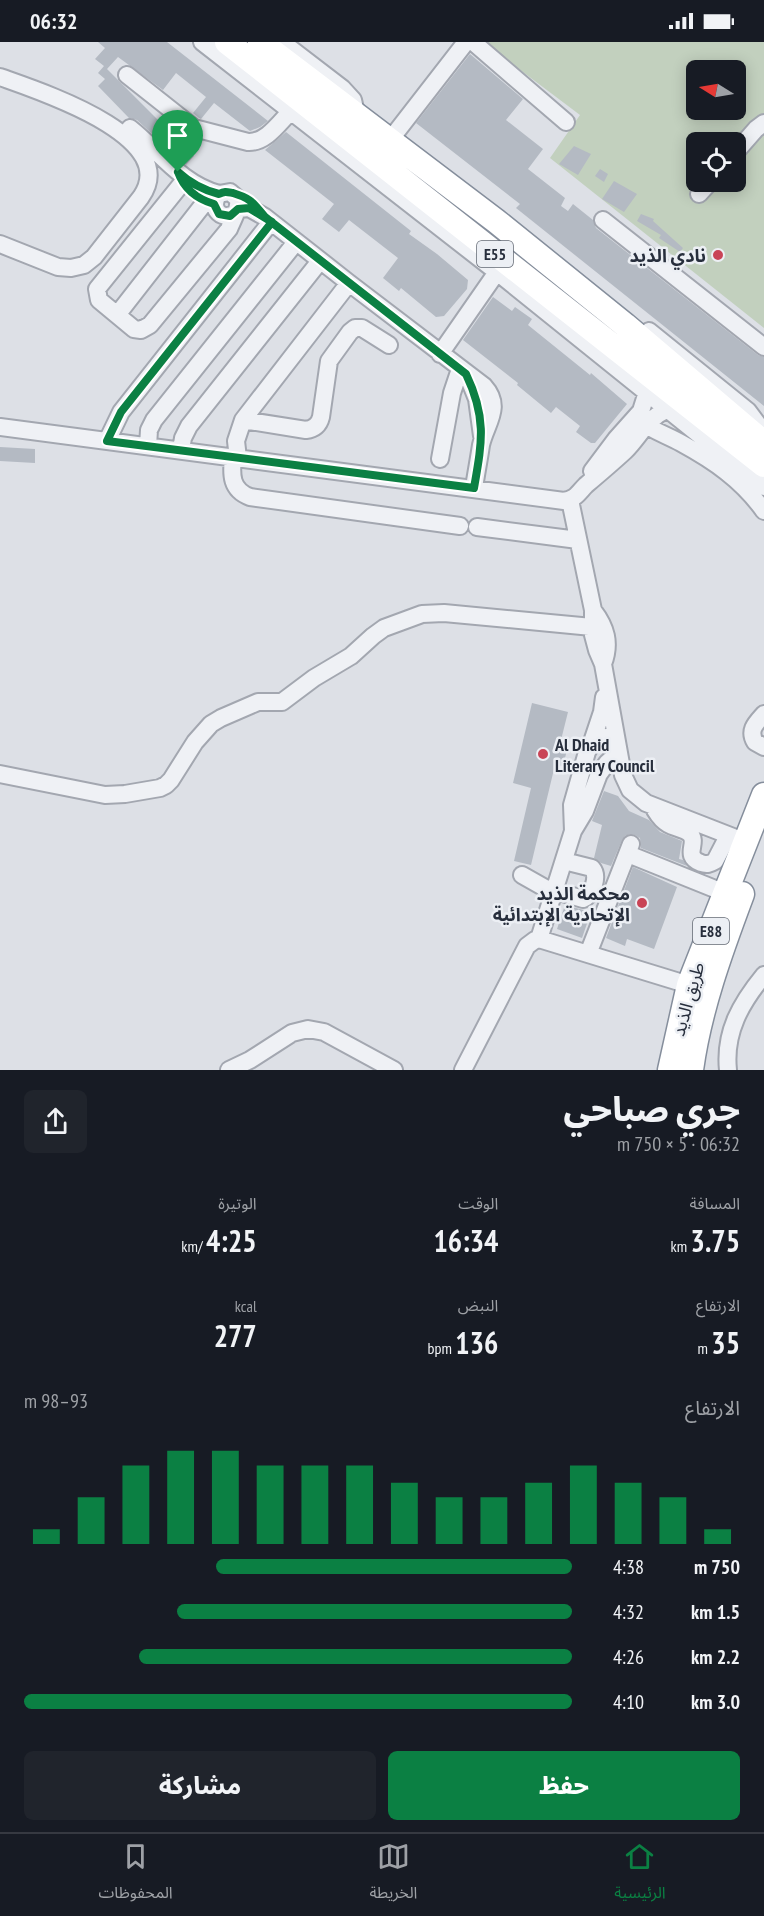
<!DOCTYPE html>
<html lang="ar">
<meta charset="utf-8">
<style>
body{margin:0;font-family:"PT Sans Narrow","Noto Sans Arabic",sans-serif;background:#20242c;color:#f1f3f6;direction:rtl;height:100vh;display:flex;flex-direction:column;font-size:22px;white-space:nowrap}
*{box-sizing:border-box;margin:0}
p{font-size:20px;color:#9ea1a6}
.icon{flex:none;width:33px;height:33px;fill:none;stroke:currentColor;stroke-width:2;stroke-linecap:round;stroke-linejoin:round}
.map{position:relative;height:1028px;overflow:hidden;direction:ltr}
.panel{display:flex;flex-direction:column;background:#171b24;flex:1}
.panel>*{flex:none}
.needle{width:39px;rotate:281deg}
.buttons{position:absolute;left:686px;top:18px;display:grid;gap:12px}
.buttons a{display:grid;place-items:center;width:60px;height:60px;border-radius:9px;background:#171b24;box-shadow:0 3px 15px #0003;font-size:30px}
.pin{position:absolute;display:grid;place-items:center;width:51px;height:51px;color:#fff;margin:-62px -26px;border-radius:50% 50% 50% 0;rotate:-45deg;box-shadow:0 0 6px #0007}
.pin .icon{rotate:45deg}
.round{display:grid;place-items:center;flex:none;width:63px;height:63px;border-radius:9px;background:#20242c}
.headline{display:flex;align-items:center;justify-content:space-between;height:102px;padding:0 24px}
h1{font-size:33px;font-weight:800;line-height:45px}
.metrics{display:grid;grid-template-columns:repeat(3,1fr);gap:9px;height:102px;padding:6px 24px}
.metrics div{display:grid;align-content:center}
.metrics b{font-size:30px;font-weight:800}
.metrics small{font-size:16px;font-weight:400}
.metrics p{font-size:16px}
.chart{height:168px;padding:12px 24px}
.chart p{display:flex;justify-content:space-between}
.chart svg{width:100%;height:108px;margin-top:6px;stroke:#0b8043;stroke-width:6}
.cta{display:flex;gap:12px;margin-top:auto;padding:12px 24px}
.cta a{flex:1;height:69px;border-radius:9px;background:#0b8043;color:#fff;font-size:24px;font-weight:800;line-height:69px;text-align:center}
.cta a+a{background:#20242c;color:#f1f3f6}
ul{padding:0 24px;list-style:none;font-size:20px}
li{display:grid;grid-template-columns:96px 72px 1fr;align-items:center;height:45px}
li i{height:15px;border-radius:8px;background:#0b8043}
.status{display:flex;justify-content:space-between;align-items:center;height:42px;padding:0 30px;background:#171b24;direction:ltr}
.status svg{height:16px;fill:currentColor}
.tabs{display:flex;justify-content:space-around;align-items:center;height:84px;border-top:2px solid #363941;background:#171b24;font-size:16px;color:#9ea1a6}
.tabs a{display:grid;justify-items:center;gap:3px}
.tabs .selected{color:#0b8043}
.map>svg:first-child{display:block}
</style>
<div class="status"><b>06:32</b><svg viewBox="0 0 49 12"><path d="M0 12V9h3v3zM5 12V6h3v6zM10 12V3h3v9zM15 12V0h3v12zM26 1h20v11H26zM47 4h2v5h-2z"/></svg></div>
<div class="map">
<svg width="764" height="1028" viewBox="0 0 764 1028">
<rect width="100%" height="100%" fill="#dde0e6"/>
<path fill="#c2d0be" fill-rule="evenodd" d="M483 0H764V286L550 116 580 73ZM696 28H735V68H696ZM696 100H735V140H696Z"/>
<path fill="#b4bac3" d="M98 0H167L268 79 260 85 250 89 214 61 201 77 199 76 193 71 206 55 176 31 163 48 118 15 107 27 105 25 194 114 186 123 137 78 129 76 98 44 105 37 98 31 104 24 95 17 105 6Z
M470 12 523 57 506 78 543 107 528 127 565 156 561 164 568 169 573 162 593 178 596 186 758 313 764 315V364L516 166 520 162 416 81Z
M286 90 411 189 409 192 437 212 468 238 467 247 444 274 436 275 401 246 399 249 383 236 398 216 349 178 339 190 322 177 334 162 265 108Z
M574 104 591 112 578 133 559 122Z
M600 127 608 132 604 140 595 134Z
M614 139 637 152 624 170 602 157Z
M641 172 654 177 653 179 683 206 680 210 659 196 661 193 637 179Z
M493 255 512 269 515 265 532 277 528 283 590 333 591 331 627 362 595 401H591L576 390 580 384 556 365 551 371 517 343 518 341 463 298Z
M0 405 35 407V421L0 419Z
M532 661 568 670 561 698 569 700 563 724 555 723 531 823 514 819 531 746 513 741Z
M604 749 618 754 629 769 649 778 660 790 682 799 679 817 683 818 687 824 641 806 640 796 635 793 630 792 625 794 622 798 611 824 601 821 594 816 602 783 592 779Z
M633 825 677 845 654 907 627 897 625 904 606 896Z
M565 863 591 870 582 896 557 887Z"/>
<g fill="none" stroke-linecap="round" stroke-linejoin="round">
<defs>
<path id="minor" d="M202 0 497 230 764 445
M282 0 342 46 353 58 356 71
M473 0 566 80
M127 33 194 86 248 100C266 101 279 81 291 69
M0 35C39 49 183 95 141 155L94 215 84 223 71 226 58 225 0 202
M130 86C159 109 181 142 219 152
M399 101 390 98 466 0
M735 111 756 87 764 81
M183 140 97 247 99 258 134 287 141 288 150 283 229 187C233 177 240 166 238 157L230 150 219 152C209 165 220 179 234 172
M699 152 710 140
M238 167 249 166 265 175 349 241 484 344C503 365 486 381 481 403 479 417 476 432 474 446
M603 178 764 305
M117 273 206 159
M649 289 748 369 757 381 762 398
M440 312 497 230
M467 332 477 357 482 394
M635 376C649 387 666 393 681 401 714 419 742 438 764 469
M243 378 306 388C314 387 319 383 321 375L329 319 350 290 355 286H362L389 303
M0 385 564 459C576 457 578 451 586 443 599 432 612 421 625 409 641 393 646 377 668 367
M107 399 121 370 271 180
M148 404 149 388 154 378 296 200
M181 408 183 396 189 384 320 219
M233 415C231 433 231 448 250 455L460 484
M238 416 236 399 243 378 349 241
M440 417 452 351 460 327
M592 429 616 397 641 369 647 350
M570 458 593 568V593L597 608 603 622 623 733 630 748 646 761 746 800
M477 485 578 498
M593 568C606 585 611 601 603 622
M764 672C756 681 748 688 755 700L764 705
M591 703 602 670 604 655
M0 732 105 753 125 752 160 746 166 743 171 738 195 700 211 682 221 676 258 660H282L314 636 351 614 373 594 384 586 422 572 444 571 592 585
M655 768C658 773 662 779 668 782 675 786 685 787 690 792 699 801 682 814 701 821 707 823 710 822 715 819L728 794
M573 789 572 763 587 710C594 697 601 694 615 695
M628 812 725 851
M522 833 545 846 583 857C593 853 599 834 592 826L564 819
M539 897 573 789 585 769 599 732 607 721 618 711
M588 912 631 802
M229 1028 250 1018 292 991 308 987 324 990 394 1028
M463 1028 527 904 535 898 539 897 689 943
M728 1028C724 990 741 961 764 933"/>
<path id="highway" d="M227 0 764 423
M260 0 496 179 625 283 764 401
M670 1028 689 943 764 753
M691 1028C699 968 721 908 742 852"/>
</defs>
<use href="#minor" stroke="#a3a7b0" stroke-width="20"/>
<use href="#highway" stroke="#858e9c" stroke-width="27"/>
<use href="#minor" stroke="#eff1f5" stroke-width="16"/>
<use href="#highway" stroke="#fff" stroke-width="24"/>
</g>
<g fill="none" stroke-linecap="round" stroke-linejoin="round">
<defs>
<path id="route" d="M178 130C190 141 203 148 219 152 225 149 227 150 233 151 252 157 252 160 265 175L466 332C487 376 482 400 474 446L107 399 121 370 272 180 249 166 238 167 230 174 219 172 214 162C197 157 184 147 178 130"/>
</defs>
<use href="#route" stroke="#fff" stroke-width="12"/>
<use href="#route" stroke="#0b8043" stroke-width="8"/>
</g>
<g fill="#c94456" stroke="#eceff4" stroke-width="2">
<circle cx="718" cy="213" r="6"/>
<circle cx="543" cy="712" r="6"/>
<circle cx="642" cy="861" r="6"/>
</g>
<g text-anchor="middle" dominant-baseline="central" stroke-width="5" stroke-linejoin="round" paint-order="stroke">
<g fill="#eceff4" stroke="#626873" stroke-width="1.5">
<rect x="477" y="199" width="36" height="26" rx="4.5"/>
<rect x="693" y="876" width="36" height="26" rx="4.5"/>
</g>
<g font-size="16" font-weight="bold" fill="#272e3c">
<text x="495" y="212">E55</text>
<text x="711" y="889">E88</text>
</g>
<g font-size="18" font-weight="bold" fill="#272e3c" stroke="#eceff4" text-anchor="end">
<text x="706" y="213">نادي الذيد</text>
<text x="555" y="702" text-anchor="start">Al Dhaid<tspan x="555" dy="21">Literary Council</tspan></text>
<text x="630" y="851">محكمة الذيد<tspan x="630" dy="21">الإتحادية الإبتدائية</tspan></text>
</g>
<g font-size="18" fill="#272e3c" stroke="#eceff4">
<text transform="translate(688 957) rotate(-74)">طريق الذيد</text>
</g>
</g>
</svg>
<div class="buttons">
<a><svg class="needle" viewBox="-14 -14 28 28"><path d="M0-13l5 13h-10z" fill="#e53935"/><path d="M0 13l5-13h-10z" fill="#9ea1a6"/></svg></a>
<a><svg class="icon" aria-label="locate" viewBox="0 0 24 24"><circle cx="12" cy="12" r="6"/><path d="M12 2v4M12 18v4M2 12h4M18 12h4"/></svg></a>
</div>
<div class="pin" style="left:178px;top:130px;background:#1e9e55"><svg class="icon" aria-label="arrive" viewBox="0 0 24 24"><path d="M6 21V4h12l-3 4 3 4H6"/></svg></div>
</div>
<section class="panel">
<div class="headline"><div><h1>جري صباحي</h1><p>06:32 · 5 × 750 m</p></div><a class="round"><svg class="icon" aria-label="share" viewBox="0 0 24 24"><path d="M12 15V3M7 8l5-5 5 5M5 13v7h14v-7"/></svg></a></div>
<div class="metrics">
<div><p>المسافة</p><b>3.75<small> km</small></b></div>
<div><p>الوقت</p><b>16:34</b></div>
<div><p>الوتيرة</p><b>4:25<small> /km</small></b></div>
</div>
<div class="metrics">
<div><p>الارتفاع</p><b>35<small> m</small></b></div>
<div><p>النبض</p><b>136<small> bpm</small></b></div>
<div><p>kcal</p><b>277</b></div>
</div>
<div class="chart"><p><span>الارتفاع</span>93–98 m</p>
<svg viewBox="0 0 160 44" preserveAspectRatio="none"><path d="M5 44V38M15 44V25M25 44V12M35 44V6M45 44V6M55 44V12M65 44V12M75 44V12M85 44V19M95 44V25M105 44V25M115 44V19M125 44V12M135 44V19M145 44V25M155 44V38"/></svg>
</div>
<ul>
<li><b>750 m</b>4:38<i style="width:65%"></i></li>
<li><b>1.5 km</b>4:32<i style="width:72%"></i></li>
<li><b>2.2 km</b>4:26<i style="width:79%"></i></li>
<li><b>3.0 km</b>4:10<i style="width:100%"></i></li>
</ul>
<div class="cta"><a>حفظ</a><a>مشاركة</a></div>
</section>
<nav class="tabs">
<a class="selected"><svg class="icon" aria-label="home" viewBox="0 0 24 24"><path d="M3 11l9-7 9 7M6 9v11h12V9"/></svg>الرئيسية</a>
<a><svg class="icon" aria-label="map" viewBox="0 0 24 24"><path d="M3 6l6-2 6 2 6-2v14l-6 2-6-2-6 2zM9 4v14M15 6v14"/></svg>الخريطة</a>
<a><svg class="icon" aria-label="saved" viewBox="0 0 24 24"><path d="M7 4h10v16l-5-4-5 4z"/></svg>المحفوظات</a>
</nav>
